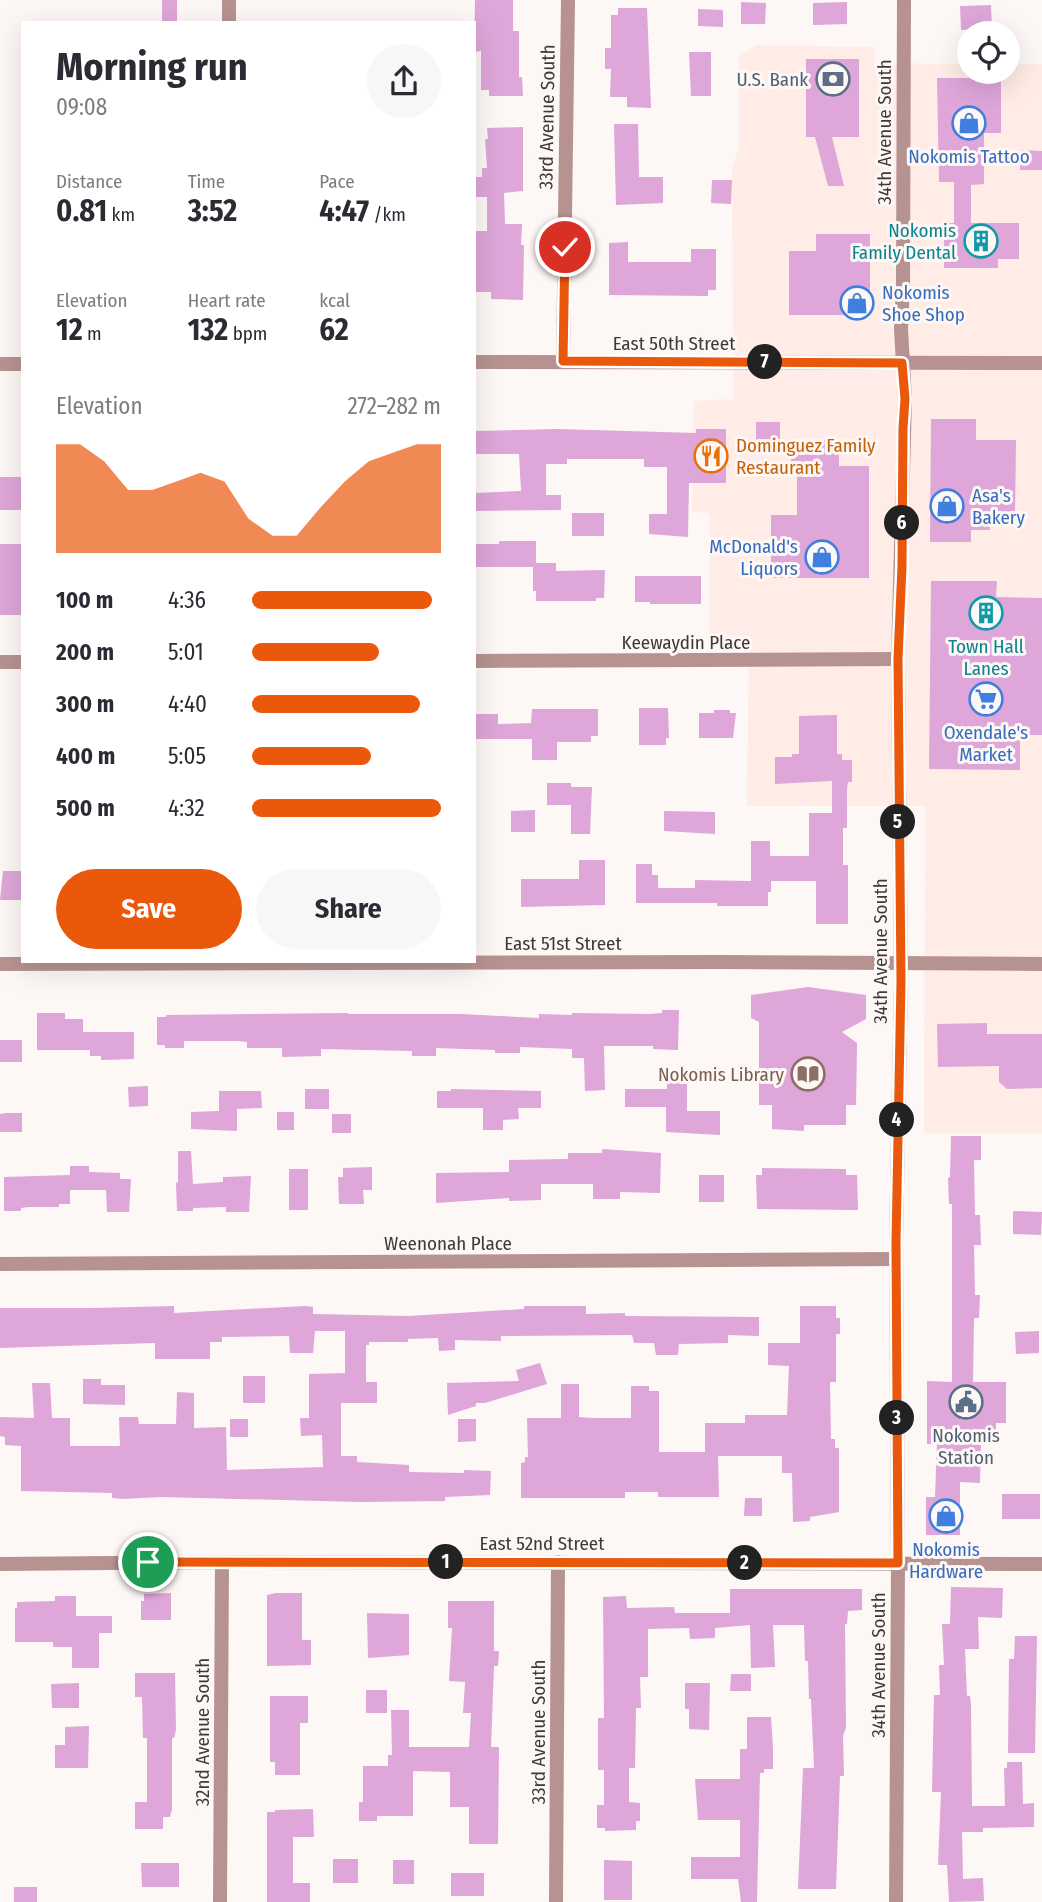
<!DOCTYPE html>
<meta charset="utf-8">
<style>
body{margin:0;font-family:"Fira Sans Condensed",sans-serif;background:#f7f7f7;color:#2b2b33;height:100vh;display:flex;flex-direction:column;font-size:26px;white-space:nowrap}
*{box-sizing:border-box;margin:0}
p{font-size:23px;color:#7c7c81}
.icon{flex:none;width:38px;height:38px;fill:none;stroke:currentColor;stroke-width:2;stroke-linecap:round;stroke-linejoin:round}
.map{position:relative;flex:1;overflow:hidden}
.panel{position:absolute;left:21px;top:21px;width:455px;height:942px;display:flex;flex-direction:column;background:#fff;border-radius:0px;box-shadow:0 7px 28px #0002}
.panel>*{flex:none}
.fabs{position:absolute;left:957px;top:21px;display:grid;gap:14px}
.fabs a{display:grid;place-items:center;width:63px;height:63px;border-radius:50%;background:#fff;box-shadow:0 7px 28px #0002;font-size:35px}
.pin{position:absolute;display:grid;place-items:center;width:60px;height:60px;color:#fff;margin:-30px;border:4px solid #fff;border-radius:50%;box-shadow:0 2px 7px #0007}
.km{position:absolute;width:35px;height:35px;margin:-18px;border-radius:50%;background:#222;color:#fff;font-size:19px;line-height:35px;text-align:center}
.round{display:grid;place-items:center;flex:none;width:74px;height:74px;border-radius:37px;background:#f7f7f7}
.summary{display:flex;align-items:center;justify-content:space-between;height:119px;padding:0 35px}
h1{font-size:38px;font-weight:700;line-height:52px}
.figures{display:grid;grid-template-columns:repeat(3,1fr);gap:10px;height:119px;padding:7px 35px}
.figures div{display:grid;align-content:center}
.figures b{font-size:30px;font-weight:700}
.figures small{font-size:19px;font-weight:400}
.figures p{font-size:19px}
.chart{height:196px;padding:14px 35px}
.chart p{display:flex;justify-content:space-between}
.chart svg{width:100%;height:126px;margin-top:7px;fill:#ea580c;opacity:.7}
.primary-button{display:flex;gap:14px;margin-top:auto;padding:14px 35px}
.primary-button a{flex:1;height:80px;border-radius:42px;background:#ea580c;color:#fff;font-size:28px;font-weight:700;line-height:80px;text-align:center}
.primary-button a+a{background:#f7f7f7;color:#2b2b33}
ul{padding:0 35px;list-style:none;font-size:23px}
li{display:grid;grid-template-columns:112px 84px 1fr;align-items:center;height:52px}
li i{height:18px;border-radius:9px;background:#ea580c}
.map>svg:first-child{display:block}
</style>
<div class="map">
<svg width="1042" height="1902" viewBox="0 0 1042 1902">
<rect width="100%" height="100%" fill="#fdf7f5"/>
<path fill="#ffece6" d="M757 45 874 47 875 63 969 64 970 72H1008V64H1042V1133H924L925 806H747L749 637H709L710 513 692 512 694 401 733 399 732 167 739 148V56Z"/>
<path fill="#dea6d9" d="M162 0H177V23H162Z
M475 0H513V31H519V77H522L523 96H489V90H481V51L474 52Z
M741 2 766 3 765 24H741Z
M847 2V24L813 25V3Z
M991 5 992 29 961 30 960 6Z
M618 8H647L651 108 627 107V97H610L611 69H605V48H611V15H618Z
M698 9 723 10V27L698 26Z
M689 52H711V96H691Z
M806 59H859V137H832L844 186H828L815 137H806Z
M937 78H1001V133H984V184L971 185V223H1019V259H998V268H944V223H954V182H939Z
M614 124H638L639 177H663V203L616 205Z
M523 127V191L504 193 505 224H522L521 245H524L523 300 491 299V292H474V231H487V197H474V177H482V168H487L485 139H488L487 128Z
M1021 150 1042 151V170H1020Z
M712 180H732L731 204 711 203Z
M816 234H870V315H789V251H816Z
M628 242V262H691V249H716V290H708V296L609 295V243Z
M931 419H976V440H1016L1015 515H990V530H971V542H930Z
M756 422H780V446H756Z
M557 429 696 433V429H726V483H689L688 537 649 534V514H667V467H644V459H567V464H546V495H561V510L474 511V493L521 491 519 454H474V431Z
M791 440H839V466H869V578H771V515H797V466H791Z
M0 477H23V510H0Z
M572 513H604V536H572Z
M499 541H536V563H556V571L605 570 604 598H596V601H536V591H533V567H474V544H499Z
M0 544H23V615H0Z
M635 576H701V604H650V602H635Z
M931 581H997L996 597 1042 598V735H1020V770L929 769Z
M639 708H668L669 738H666V745H639Z
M532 709H598V736H591V742H557V760H532V739H474V714H498V724L531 723Z
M714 710H730V713H736L733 738H699V713H714Z
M837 715V754H842V760H852V782H848L847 789V828H843V865H848V924H816V881H771V892H768V906H717V903H636V864H652V875H658V888H695V880L751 881V841H770V856H809V813H832V781L775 784V757H792V754H799V716Z
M547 783H571V787H592L590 834H571V805H547Z
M535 810V832H511V811Z
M664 811 715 812V834L664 831Z
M579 860H605V905L521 907V879H579Z
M3 871H23V900H0Z
M808 987 866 995V1019L842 1032 857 1043 856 1105H846V1125H804V1131L772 1129V1105H759V1022L751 1018V995Z
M662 1010H679L678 1050 653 1049V1046H604L605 1090 585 1091 584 1058H572V1049L520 1047V1053H495V1050L436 1048V1056H412V1051L321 1049V1056L282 1057V1048H247V1042L238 1041H184V1048H165V1045H157V1017H166V1015L348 1013V1014H461L539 1018V1014L572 1015V1013L650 1014 662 1013Z
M37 1013H65V1019H83V1032H134V1059L101 1060V1056H90V1050H37Z
M987 1023V1034H1042V1088L1007 1089 999 1082V1066L938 1067 937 1024Z
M0 1040H22V1062H0Z
M667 1073H687V1111H720V1135L666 1132V1107H625V1089H667Z
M148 1086V1106L129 1107 128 1087Z
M305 1089H329V1109H305Z
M451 1089 541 1091V1108H518L519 1119 503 1120V1130H483V1108H437V1091H451Z
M219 1091H261L262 1108 237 1109V1131L191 1129V1112L219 1111Z
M277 1112H294V1130H277Z
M6 1113H22V1132H0V1114Z
M332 1114H351V1133H332Z
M951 1136H981V1160H974L975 1215H980L981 1245H974L975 1295H980L979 1318H974L973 1382H1006V1423H996V1444H981L980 1483 960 1482V1535H926V1497H935L937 1444H927V1381L952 1382V1204H949L948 1178 950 1177Z
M602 1149 661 1153 660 1193 620 1192V1199H593V1184H541V1200L509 1201V1198L436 1203V1173L509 1172V1160L568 1159V1153H602Z
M178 1151H191L193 1184 223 1182V1177L251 1176 249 1212H226V1207L193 1208V1211H177L176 1183 178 1182Z
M70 1166H89V1172L120 1173V1179H131L129 1212H107L106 1190H70V1204H59V1207H29L21 1208V1211H4V1177L70 1175Z
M372 1167V1190H363L364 1204H339L338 1177H343V1168Z
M762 1168 846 1169V1175H857L858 1210 757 1209 756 1175H762Z
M289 1169H308V1210H289Z
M699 1175H724V1202H699Z
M1013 1211 1042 1212 1041 1235 1013 1234Z
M174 1306V1313L305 1306 313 1307V1314L408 1316 524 1309V1306H586V1314L625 1313V1316L759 1317V1336L728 1335V1343L679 1344 678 1355H656L654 1343H634L632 1335 501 1336V1341L455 1340V1350L439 1351 438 1338 408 1339V1342H369V1345H366V1382H377V1403H341V1456H357V1462L409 1465V1472L464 1473V1470L491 1471 490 1495 445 1497V1501L360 1502 161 1497 123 1499 112 1498V1493L21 1491V1446L5 1445V1437L0 1436V1417L34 1418 32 1383H50L52 1418H70V1446H120L119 1417H138L139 1424H176L177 1392 194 1393V1428L226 1427 227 1470 323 1467 322 1435 301 1436 300 1418H309V1374L345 1373V1331H315L313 1353H290L289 1336 222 1337V1342H210V1359H155V1343L0 1348V1308H94Z
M800 1306H836V1318H840V1334H836V1382H830L831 1439H835V1448H839V1512L810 1517V1521L793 1522 792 1473H782V1456H718L719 1497H658V1492H625V1498H521V1463L525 1462V1457H528L527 1418H561V1384H579V1417L593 1418H631V1386H649V1391H659V1452H705V1423H745V1415H787L789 1366 768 1365V1343H800Z
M1039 1331V1353L1016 1354 1015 1332Z
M540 1363 547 1384 485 1403H476V1406L448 1415 447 1383 519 1381 516 1370Z
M243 1376H265V1403H243Z
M83 1379H101V1385H125V1405L83 1404Z
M230 1419H248V1437H230Z
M458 1419H476V1441L458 1442Z
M1002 1494H1040V1519H1002Z
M745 1498H762V1516H744Z
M951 1587 1003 1588 1002 1618 978 1617 979 1649H965L967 1696H970L971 1706 972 1806H1005L1004 1768H1007V1762H1022L1023 1804 1034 1803V1827L983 1828V1832H962L963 1879 983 1878 984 1901 949 1902 947 1865H938L941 1792H932L934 1695H940L939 1665H944L942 1624H950Z
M730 1589H862V1610L848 1611 847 1624H845L846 1728 843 1736 844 1776H840L836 1889H798L803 1768H814L811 1699H809L808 1661H805L804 1625H773L775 1667 751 1668 750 1625 715 1628V1638L690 1639 689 1628 648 1629V1677H640L641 1708H636L635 1768H629V1802L640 1803V1821H636V1830L605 1831V1828H597V1805H604V1770H598V1718H604L603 1597 626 1596 627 1608 674 1607 675 1613H730Z
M171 1593V1620H141V1601H144V1594Z
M276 1593H302V1640H311V1665L267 1666V1595Z
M55 1596H76V1616H112V1633H99V1668H72V1647H53V1642H15V1608H17V1602L55 1601Z
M448 1601H494V1651H499L498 1666H494L491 1747H499L498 1844H469V1807H450V1772L413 1771V1816H377V1821H359V1802H363V1766H388V1755H392L391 1710H409V1747H469L471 1713H463L465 1682 449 1681 452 1628H448Z
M367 1613 409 1614V1655L368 1658Z
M1015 1636H1037L1035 1753H1008L1009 1659H1014Z
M135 1673H175L176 1730 174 1738H172V1809L170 1817H163V1829H135V1802H147V1738H143L142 1697H135Z
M731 1674H751V1691H730Z
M79 1683V1708H52L51 1684Z
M685 1683H710L709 1730 689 1729V1709H685Z
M366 1690H387V1713H366Z
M270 1696H308V1723H300V1775H275V1762H270Z
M747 1717H771L773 1749V1769H764V1773H760L757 1902H741L738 1879H691V1857H740V1820H698L695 1779H740V1749H747Z
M89 1726 88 1768H55V1745H65V1727Z
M313 1809 314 1837H293V1883H310V1902H267V1812H275V1810Z
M333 1859H358V1883H333Z
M393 1860H414V1884H393Z
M604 1860 632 1861V1900H604Z
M141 1863H179V1887H142Z
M451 1873H484V1896H451Z
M14 1887H37V1902H14Z"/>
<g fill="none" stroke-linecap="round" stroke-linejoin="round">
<path stroke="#b69391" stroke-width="14" d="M229 23V0
M563 361 568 0
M474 661 898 659
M0 662H23
M0 964 720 962 1042 964
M0 1264 896 1259
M0 1564 222 1562 1042 1564
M220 1902 222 1562
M556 1902 558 1562"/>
<path stroke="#b69391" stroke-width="14" d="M474 362 1042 363
M0 364H23
M896 1902 898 1563 896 1242 901 981 898 659 905 399 901 329 903 285 904 0"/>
</g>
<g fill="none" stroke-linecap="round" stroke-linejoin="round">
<defs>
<path id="route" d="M148 1562 898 1563 896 1242 901 981 898 659 902 566 903 428 905 399 902 363 563 361 565 247"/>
</defs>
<use href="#route" stroke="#fff" stroke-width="14"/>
<use href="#route" stroke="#ea580c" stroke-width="9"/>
</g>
<defs>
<symbol id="bank-ring" viewBox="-11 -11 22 22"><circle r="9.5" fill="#fdf7f5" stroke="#5c6f8a" stroke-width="1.5"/><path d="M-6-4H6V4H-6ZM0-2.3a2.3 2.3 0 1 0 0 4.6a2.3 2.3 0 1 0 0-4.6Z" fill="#5c6f8a"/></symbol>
<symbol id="shop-ring" viewBox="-11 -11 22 22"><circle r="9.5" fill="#fdf7f5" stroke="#3f7fe0" stroke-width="1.5"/><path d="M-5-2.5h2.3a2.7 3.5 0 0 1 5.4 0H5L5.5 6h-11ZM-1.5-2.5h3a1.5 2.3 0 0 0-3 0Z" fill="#3f7fe0"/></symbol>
<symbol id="building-ring" viewBox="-11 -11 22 22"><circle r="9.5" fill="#fdf7f5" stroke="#0f9aa8" stroke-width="1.5"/><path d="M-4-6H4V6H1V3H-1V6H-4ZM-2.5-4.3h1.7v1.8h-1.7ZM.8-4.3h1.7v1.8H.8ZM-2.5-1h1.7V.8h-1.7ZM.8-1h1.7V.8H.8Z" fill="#0f9aa8"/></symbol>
<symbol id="restaurant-ring" viewBox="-11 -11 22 22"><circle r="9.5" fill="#fdf7f5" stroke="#e8710a" stroke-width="1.5"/><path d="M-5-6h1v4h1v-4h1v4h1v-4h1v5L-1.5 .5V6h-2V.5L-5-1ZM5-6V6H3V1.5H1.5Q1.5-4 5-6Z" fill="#e8710a"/></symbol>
<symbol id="supermarket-ring" viewBox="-11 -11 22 22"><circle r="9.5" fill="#fdf7f5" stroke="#3f7fe0" stroke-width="1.5"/><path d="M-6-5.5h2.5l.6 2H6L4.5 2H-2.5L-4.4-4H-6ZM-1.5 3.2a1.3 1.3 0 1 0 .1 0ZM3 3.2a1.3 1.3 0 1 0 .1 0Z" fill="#3f7fe0"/></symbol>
<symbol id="library-ring" viewBox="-11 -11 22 22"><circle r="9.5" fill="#fdf7f5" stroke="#8d6e63" stroke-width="1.5"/><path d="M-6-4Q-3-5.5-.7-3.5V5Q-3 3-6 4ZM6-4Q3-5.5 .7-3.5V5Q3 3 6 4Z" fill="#8d6e63"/></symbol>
<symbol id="civic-ring" viewBox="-11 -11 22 22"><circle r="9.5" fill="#fdf7f5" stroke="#5c6f8a" stroke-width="1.5"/><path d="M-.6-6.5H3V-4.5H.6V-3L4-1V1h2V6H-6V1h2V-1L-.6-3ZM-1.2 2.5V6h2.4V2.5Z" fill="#5c6f8a"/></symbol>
</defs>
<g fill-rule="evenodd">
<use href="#bank-ring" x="814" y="60" width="38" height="38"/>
<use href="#shop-ring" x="950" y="104" width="38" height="38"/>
<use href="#building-ring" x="962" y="222" width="38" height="38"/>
<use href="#shop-ring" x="838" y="284" width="38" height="38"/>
<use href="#restaurant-ring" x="692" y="437" width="38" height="38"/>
<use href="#shop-ring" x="928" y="487" width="38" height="38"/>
<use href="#shop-ring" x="803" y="538" width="38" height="38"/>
<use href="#building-ring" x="967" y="594" width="38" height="38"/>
<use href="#supermarket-ring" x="967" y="680" width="38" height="38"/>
<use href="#library-ring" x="789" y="1055" width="38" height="38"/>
<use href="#civic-ring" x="947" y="1383" width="38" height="38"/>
<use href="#shop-ring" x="927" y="1497" width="38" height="38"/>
</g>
<g text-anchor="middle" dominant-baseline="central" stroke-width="6" stroke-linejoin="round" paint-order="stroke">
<g font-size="19" fill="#4e5e75" stroke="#fdf7f5" text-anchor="end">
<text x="808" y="79">U.S. Bank</text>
<text x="966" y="1435" text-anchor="middle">Nokomis<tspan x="966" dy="22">Station</tspan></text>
</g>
<g font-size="19" fill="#3f3937" stroke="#fdf7f5">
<text transform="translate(547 117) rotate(-89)">33rd Avenue South</text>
<text transform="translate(884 132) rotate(-90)">34th Avenue South</text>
<text x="674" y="343">East 50th Street</text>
<text x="686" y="642">Keewaydin Place</text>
<text x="563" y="943">East 51st Street</text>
<text transform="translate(880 951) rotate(-90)">34th Avenue South</text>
<text x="448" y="1243">Weenonah Place</text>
<text x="542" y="1543">East 52nd Street</text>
<text transform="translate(878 1665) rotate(-90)">34th Avenue South</text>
<text transform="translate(202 1732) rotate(-90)">32nd Avenue South</text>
<text transform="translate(538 1732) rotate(-90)">33rd Avenue South</text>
</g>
<g font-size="19" fill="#366cbe" stroke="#fdf7f5">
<text x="969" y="156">Nokomis Tattoo</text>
<text x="882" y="292" text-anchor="start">Nokomis<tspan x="882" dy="22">Shoe Shop</tspan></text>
<text x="972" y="495" text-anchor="start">Asa's<tspan x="972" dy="22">Bakery</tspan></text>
<text x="798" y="546" text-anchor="end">McDonald's<tspan x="798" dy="22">Liquors</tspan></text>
<text x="986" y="732">Oxendale's<tspan x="986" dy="22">Market</tspan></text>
<text x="946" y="1549">Nokomis<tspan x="946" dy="22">Hardware</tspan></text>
</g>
<g font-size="19" fill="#0d838f" stroke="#fdf7f5" text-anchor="end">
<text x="956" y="230">Nokomis<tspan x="956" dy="22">Family Dental</tspan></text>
<text x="986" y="646" text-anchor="middle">Town Hall<tspan x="986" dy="22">Lanes</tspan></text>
</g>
<g font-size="19" fill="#c56008" stroke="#fdf7f5" text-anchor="start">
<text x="736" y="445">Dominguez Family<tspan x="736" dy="22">Restaurant</tspan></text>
</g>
<g font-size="19" fill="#785e54" stroke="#fdf7f5" text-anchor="end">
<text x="784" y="1074">Nokomis Library</text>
</g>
</g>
</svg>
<div class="fabs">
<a><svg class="icon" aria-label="locate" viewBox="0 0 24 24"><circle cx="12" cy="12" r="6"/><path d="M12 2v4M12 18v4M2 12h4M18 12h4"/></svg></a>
</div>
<div class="pin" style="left:148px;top:1562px;background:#1e9e55"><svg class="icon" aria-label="arrive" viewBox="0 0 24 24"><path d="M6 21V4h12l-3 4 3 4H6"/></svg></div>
<div class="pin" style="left:565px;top:247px;background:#d93025"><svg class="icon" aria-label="check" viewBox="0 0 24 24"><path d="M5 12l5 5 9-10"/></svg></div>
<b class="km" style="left:446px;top:1562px">1</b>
<b class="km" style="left:745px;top:1563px">2</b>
<b class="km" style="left:897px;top:1418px">3</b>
<b class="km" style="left:897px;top:1120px">4</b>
<b class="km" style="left:898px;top:822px">5</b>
<b class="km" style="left:902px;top:523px">6</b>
<b class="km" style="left:765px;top:362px">7</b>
<section class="panel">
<div class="summary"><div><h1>Morning run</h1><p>09:08</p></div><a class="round"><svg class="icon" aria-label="share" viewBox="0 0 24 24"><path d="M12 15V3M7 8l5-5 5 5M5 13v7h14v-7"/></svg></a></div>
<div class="figures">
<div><p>Distance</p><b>0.81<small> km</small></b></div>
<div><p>Time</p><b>3:52</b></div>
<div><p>Pace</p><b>4:47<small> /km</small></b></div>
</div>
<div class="figures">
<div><p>Elevation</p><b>12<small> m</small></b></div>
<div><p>Heart rate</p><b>132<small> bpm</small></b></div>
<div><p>kcal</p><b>62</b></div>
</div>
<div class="chart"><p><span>Elevation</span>272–282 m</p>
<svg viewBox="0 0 160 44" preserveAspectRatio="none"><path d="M0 44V6L10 6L20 12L30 22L40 22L50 19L60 16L70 19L80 32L90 38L100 38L110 28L120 19L130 12L140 9L150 6L160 6V44z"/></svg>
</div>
<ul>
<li><b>100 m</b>4:36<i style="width:95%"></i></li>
<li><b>200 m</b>5:01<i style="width:67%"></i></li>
<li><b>300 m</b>4:40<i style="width:89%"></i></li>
<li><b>400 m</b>5:05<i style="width:63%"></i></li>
<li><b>500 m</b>4:32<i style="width:100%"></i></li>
</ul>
<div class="primary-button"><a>Save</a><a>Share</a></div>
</section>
</div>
